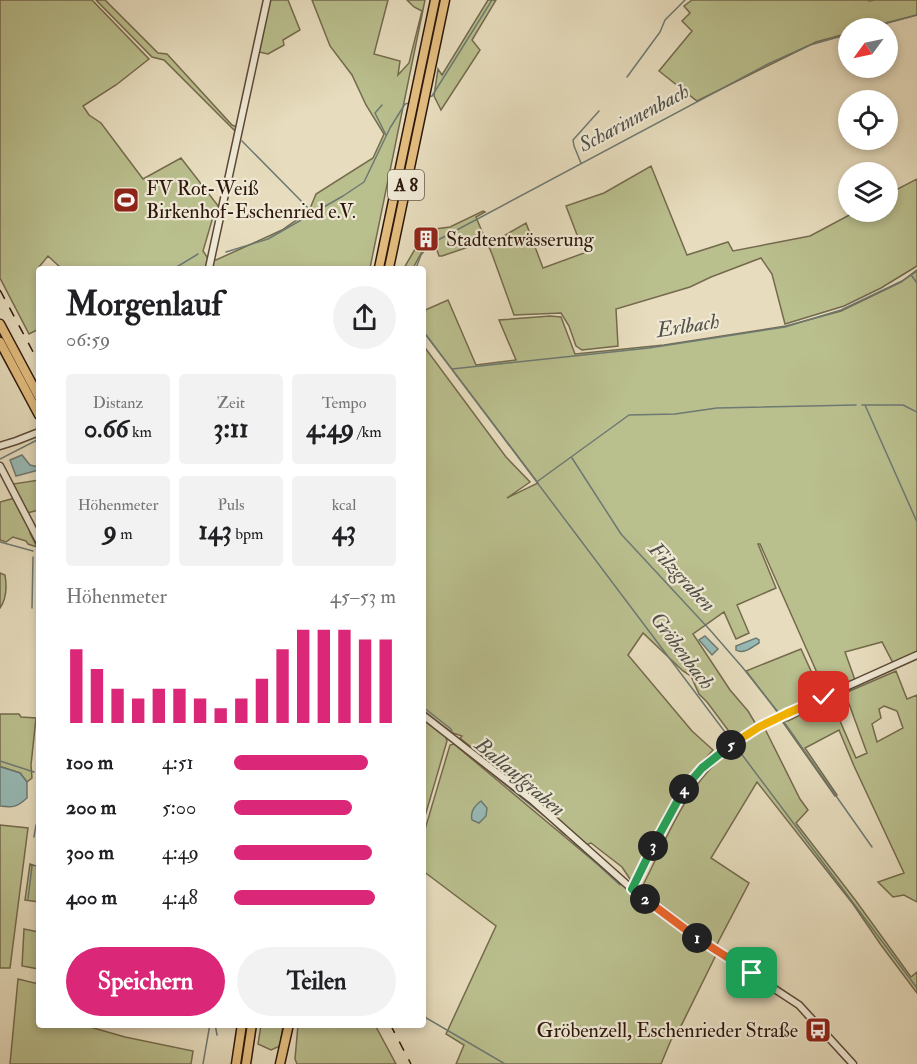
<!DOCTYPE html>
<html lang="de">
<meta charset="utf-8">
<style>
body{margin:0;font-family:"IM FELL Double Pica",serif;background:#f2f2f2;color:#202124;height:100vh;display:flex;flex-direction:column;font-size:22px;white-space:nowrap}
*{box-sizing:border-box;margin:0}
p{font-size:20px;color:#757577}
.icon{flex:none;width:33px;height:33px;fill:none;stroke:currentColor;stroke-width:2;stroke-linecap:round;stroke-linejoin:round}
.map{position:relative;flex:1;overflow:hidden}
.side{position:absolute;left:36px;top:266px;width:390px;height:762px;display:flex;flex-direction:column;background:#fff;border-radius:6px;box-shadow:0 3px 9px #0003}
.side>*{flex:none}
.needle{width:39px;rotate:237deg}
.fabs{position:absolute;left:838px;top:18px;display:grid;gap:12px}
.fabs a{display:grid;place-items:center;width:60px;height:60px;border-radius:50%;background:#fff;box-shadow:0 3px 9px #0003;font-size:30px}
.pin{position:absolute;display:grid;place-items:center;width:51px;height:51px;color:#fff;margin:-26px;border-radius:12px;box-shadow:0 3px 9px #0006}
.km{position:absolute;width:30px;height:30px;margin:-15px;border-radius:50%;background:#222;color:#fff;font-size:16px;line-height:30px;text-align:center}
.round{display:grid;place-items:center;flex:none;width:63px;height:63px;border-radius:32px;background:#f2f2f2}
.head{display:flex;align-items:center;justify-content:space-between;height:102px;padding:0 30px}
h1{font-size:33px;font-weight:800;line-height:45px}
.figures{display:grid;grid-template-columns:repeat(3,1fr);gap:9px;height:102px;padding:6px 30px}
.figures div{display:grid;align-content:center;border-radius:6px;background:#f2f2f2;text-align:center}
.figures b{font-size:26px;font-weight:800}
.figures small{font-size:16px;font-weight:400}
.figures p{font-size:16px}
.chart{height:168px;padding:12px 30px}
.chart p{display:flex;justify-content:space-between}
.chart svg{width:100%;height:108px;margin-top:6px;stroke:#db2777;stroke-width:6}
.action{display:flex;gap:12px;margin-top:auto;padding:12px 30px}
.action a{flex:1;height:69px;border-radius:36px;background:#db2777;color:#fff;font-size:24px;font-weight:800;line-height:69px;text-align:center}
.action a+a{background:#f2f2f2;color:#202124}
ul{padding:0 30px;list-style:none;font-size:20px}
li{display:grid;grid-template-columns:96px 72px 1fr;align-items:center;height:45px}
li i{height:15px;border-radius:8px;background:#db2777}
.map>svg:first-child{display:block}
</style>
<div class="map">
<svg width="917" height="1064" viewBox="0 0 917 1064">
<rect width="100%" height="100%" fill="#e7ddbe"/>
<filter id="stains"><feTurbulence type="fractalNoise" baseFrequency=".00333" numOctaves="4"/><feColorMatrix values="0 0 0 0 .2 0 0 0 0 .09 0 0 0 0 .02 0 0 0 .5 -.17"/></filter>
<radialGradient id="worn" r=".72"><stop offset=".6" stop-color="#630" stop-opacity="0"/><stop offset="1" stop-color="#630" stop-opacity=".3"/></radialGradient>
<path fill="#babf8e" stroke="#746a4d" stroke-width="1.5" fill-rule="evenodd" d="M0 0H92L149 59 116 85 83 106 89 115 101 123 143 179 181 158 219 207 218 209 215 210 203 251 209 260H216L282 230 309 211 316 194 373 158 384 134 366 105 352 75 330 46 312 0H388L374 54 400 61 398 75 409 63 422 11 414 7 407 0H425L370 268H61L48 256 39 267 40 268H39V329L29 334 0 278Z
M96 0H105L158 53 167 54 232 125 237 127 236 132 164 60 152 57Z
M270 0H288L300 30 283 40 284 45 268 54 259 52Z
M488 0H496L472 40 480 50 441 110 434 96 438 69 442 75Z
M692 0H868L869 1 875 0H917V15L866 28H849V33L816 42 697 101 659 71 692 31 682 21 690 13 684 6Z
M651 166 687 255 728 242 733 251 810 236 855 212H888V194L917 179V266L881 288 844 306 785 324 772 274 761 258 711 277 690 287 616 309 618 346 582 350 576 346 569 326 561 313 514 315 492 254 488 245 526 223 543 268 584 253 566 206 604 193Z
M483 211 485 212 476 217 486 241 442 256H439L433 239 434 238 433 233 435 229 450 227Z
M422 241 423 250 413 268H404L418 244Z
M917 270V652L893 663 882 642 845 652 855 680 826 693 760 544H758L776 588 737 605 749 633 736 639 724 612 693 634 730 690 748 711 757 726 744 734H731L707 702 699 694 691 676 683 671 643 633 628 655 692 731 713 750 683 784 635 877 630 879 622 867 591 843 586 845 571 831 460 738 462 736 453 733 423 712V345L506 457 530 482 507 498 538 483 423 331V311L448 300 476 365 516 360 499 320 550 316 561 317 575 354 664 345 786 326 841 311 901 282Z
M39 480V510L27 513 13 484Z
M15 498 29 527 30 533 37 547 28 544 26 541 13 537 6 542 0 540V502Z
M0 573 5 575C7 587 7 598 0 608Z
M801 649 821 693 779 714 746 671Z
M896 671 907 699 917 695V902L904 895 893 897 878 882 904 873 854 766 839 730 805 748 837 795 835 796 782 721H788L831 700 856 758 867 753 845 693ZM884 706 897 711 903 728 877 742 872 724 881 718 879 709Z
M0 714H19L21 717 36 718 31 765 32 778 27 782 20 773 2 767 0 768Z
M423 718 445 735 447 741 423 823Z
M765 729 800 799 808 810 796 823 856 901 911 977 917 972V993L881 945 853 904 757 782 711 858 749 883 716 946 641 889C665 843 684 788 726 754 738 745 752 737 765 729Z
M454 744 626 888 636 898 716 955 682 1024 671 1040 661 1064H456L464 1045 446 1034 496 926 423 871V836L450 745Z
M0 825 28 828 10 968H0Z
M30 864 39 867V902L25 900Z
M24 929 39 932V969L22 966Z
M18 979 39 984V1024L83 1025 125 1037 193 1051 191 1064H10Z
M261 1025H283L280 1046 271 1050 258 1044Z
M298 1025H375L396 1064H297L295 1059Z"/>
<path fill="#97bbb7" stroke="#6d7973" stroke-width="1.5" d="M22 455 30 465 39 467V470L16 476 10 460Z
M705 636 718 649 712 655 699 640Z
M756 638 759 640V643C752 647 743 655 736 650V646Z
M1 767 20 773 27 782V798C17 807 13 808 0 806V768Z
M481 801 487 808 486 816 479 823 472 820C470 812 474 806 481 801Z"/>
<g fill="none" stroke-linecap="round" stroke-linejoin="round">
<path stroke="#6d7973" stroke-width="1.5" d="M869 28 917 15
M627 77 660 32 665 20 685 0
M428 97 432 96 492 0
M382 105 375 113 386 135
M242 141 313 213
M581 163 574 146 573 140 599 111
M438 240 768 64 810 45 849 34
M226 252 268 239 343 196 364 182 390 128 405 104 409 103
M175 268 198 254
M416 268 421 255 429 245
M912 276 917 283
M423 331 731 740
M452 369 649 348 785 327 841 310 902 281 917 271
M862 405H903L917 412
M865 405 917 522
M572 458 621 534 710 630 743 668 778 712
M0 459 39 439
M538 481 629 415 675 414 717 408 856 405
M0 542 33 551
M32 608 33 557
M423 707 451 729 452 731
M784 722 872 847
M734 744 917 988
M0 761 34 772
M480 764 549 820 565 835
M37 818 39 800
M34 837 36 825
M570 839 620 885
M28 899 32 866
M423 1016 505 1064
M215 1024 217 1035
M203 1064 210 1024"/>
<defs>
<path id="tertiary" d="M209 268 267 0
M0 446 16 441 39 432
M0 466 39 541
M423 715 533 801 632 889 672 920 706 944 799 1005 853 1064
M632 889 661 831 686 785 702 767 721 752 745 735 779 717 917 655"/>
<path id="motorway" d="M379 268 435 0
M389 268 445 0
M0 324 39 397
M0 342 39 415
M236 1064 242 1024
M246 1064 252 1024
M280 1064 289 1024"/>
</defs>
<use href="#tertiary" stroke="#5c4838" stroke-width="9"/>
<use href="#motorway" stroke="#2d160c" stroke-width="11"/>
<use href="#tertiary" stroke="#efe9d5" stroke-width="6"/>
<use href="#motorway" stroke="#e4be7f" stroke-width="8"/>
<path stroke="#2d160c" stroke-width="1.5" stroke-dasharray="10 10" stroke-linecap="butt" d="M0 290 39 363
M390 1024 411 1064"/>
</g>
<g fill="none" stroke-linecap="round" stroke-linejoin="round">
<defs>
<path id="split-1" d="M697 938 752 973"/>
<path id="split-2" d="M645 899 697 938"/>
<path id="split-3" d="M645 899 632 889 653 846"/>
<path id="split-4" d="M653 846 684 789"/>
<path id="split-5" d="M684 789 702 768 731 745"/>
<path id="split-6" d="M731 745 759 727 788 713"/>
<path id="split-7" d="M788 713 824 697"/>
</defs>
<use href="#split-1" stroke="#fff" stroke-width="12"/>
<use href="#split-2" stroke="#fff" stroke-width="12"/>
<use href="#split-3" stroke="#fff" stroke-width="12"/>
<use href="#split-4" stroke="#fff" stroke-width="12"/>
<use href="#split-5" stroke="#fff" stroke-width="12"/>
<use href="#split-6" stroke="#fff" stroke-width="12"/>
<use href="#split-7" stroke="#fff" stroke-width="12"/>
<use href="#split-1" stroke="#f0652b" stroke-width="8"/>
<use href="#split-2" stroke="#f0652b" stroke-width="8"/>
<use href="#split-3" stroke="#22a559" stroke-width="8"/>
<use href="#split-4" stroke="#22a559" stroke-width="8"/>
<use href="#split-5" stroke="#22a559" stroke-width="8"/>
<use href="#split-6" stroke="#f5b400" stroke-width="8"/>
<use href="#split-7" stroke="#f5b400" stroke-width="8"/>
</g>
<defs>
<symbol id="stadium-square" viewBox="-11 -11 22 22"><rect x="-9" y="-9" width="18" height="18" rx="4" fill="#8f2418" stroke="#efe9d5"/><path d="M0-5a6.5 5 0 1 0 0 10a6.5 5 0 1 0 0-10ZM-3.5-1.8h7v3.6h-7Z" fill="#fff"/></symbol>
<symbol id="building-square" viewBox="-11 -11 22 22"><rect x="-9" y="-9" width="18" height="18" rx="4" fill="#8f2418" stroke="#efe9d5"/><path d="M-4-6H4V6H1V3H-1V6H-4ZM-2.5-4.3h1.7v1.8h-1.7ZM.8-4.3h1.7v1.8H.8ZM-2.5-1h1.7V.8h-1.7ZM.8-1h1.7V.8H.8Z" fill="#fff"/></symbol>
<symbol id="bus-square" viewBox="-11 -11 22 22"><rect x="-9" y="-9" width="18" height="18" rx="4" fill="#8f2418" stroke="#efe9d5"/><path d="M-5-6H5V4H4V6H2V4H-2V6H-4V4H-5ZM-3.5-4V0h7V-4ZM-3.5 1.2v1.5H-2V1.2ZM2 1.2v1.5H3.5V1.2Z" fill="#fff"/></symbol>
</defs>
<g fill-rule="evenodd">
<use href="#stadium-square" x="111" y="185" width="30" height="30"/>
<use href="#building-square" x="411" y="224" width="30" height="30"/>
<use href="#bus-square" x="803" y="1015" width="30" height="30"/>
</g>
<g text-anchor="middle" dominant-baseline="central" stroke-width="4.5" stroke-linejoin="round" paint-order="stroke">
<rect fill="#efe9d5" stroke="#675548" stroke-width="1.5" x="388" y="170" width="36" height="30" rx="4.5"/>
<g font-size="18" font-weight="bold" fill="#2d160c">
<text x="406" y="185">A 8</text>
</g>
<g font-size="20" fill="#2d160c" stroke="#efe9d5" text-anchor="start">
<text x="146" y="188">FV Rot-Weiß<tspan x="146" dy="23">Birkenhof-Eschenried e.V.</tspan></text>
<text x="446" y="239">Stadtentwässerung</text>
<text x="798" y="1030" text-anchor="end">Gröbenzell, Eschenrieder Straße</text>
</g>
<g font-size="21" font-style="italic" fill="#525048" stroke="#efe9d5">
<text transform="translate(634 118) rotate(-28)">Scharinnenbach</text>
<text transform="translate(688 326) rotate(-9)">Erlbach</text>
<text transform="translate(682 577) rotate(47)">Filzgraben</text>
<text transform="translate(682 651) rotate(53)">Gröbenbach</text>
<text transform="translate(520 777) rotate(40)">Ballaufgraben</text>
</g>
</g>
<rect width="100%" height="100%" filter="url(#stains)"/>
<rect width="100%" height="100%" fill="url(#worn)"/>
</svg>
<div class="fabs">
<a><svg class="needle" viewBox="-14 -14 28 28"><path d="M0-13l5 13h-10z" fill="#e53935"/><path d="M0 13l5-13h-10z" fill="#757577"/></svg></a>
<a><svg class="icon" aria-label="locate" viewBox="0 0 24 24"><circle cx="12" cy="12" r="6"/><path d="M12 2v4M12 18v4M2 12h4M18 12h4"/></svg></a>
<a><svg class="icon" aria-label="layers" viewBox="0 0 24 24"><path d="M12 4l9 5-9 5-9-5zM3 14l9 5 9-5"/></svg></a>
</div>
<div class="pin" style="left:752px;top:973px;background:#1e9e55"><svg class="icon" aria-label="arrive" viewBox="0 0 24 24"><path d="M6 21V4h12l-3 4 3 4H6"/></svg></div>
<div class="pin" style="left:824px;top:697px;background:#d93025"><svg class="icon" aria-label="check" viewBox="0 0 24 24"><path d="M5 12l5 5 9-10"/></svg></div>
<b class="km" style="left:697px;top:938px">1</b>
<b class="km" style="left:645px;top:899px">2</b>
<b class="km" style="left:653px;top:846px">3</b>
<b class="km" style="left:684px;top:789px">4</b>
<b class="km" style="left:731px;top:745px">5</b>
<section class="side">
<div class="head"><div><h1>Morgenlauf</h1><p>06:59</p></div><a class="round"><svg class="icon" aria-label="share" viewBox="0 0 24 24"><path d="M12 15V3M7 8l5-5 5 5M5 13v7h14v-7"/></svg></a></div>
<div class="figures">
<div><p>Distanz</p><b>0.66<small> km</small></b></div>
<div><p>Zeit</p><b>3:11</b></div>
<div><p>Tempo</p><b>4:49<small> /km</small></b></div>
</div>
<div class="figures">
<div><p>Höhenmeter</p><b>9<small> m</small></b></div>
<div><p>Puls</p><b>143<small> bpm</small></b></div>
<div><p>kcal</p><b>43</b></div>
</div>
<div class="chart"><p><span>Höhenmeter</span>45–53 m</p>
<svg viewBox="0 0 160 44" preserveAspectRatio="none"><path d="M5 44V14M15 44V22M25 44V30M35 44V34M45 44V30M55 44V30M65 44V34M75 44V38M85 44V34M95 44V26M105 44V14M115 44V6M125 44V6M135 44V6M145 44V10M155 44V10"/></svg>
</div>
<ul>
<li><b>100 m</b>4:51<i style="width:83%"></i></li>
<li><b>200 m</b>5:00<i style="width:73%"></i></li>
<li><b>300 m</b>4:49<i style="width:85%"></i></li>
<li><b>400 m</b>4:48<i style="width:87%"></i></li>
</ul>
<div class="action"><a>Speichern</a><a>Teilen</a></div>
</section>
</div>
